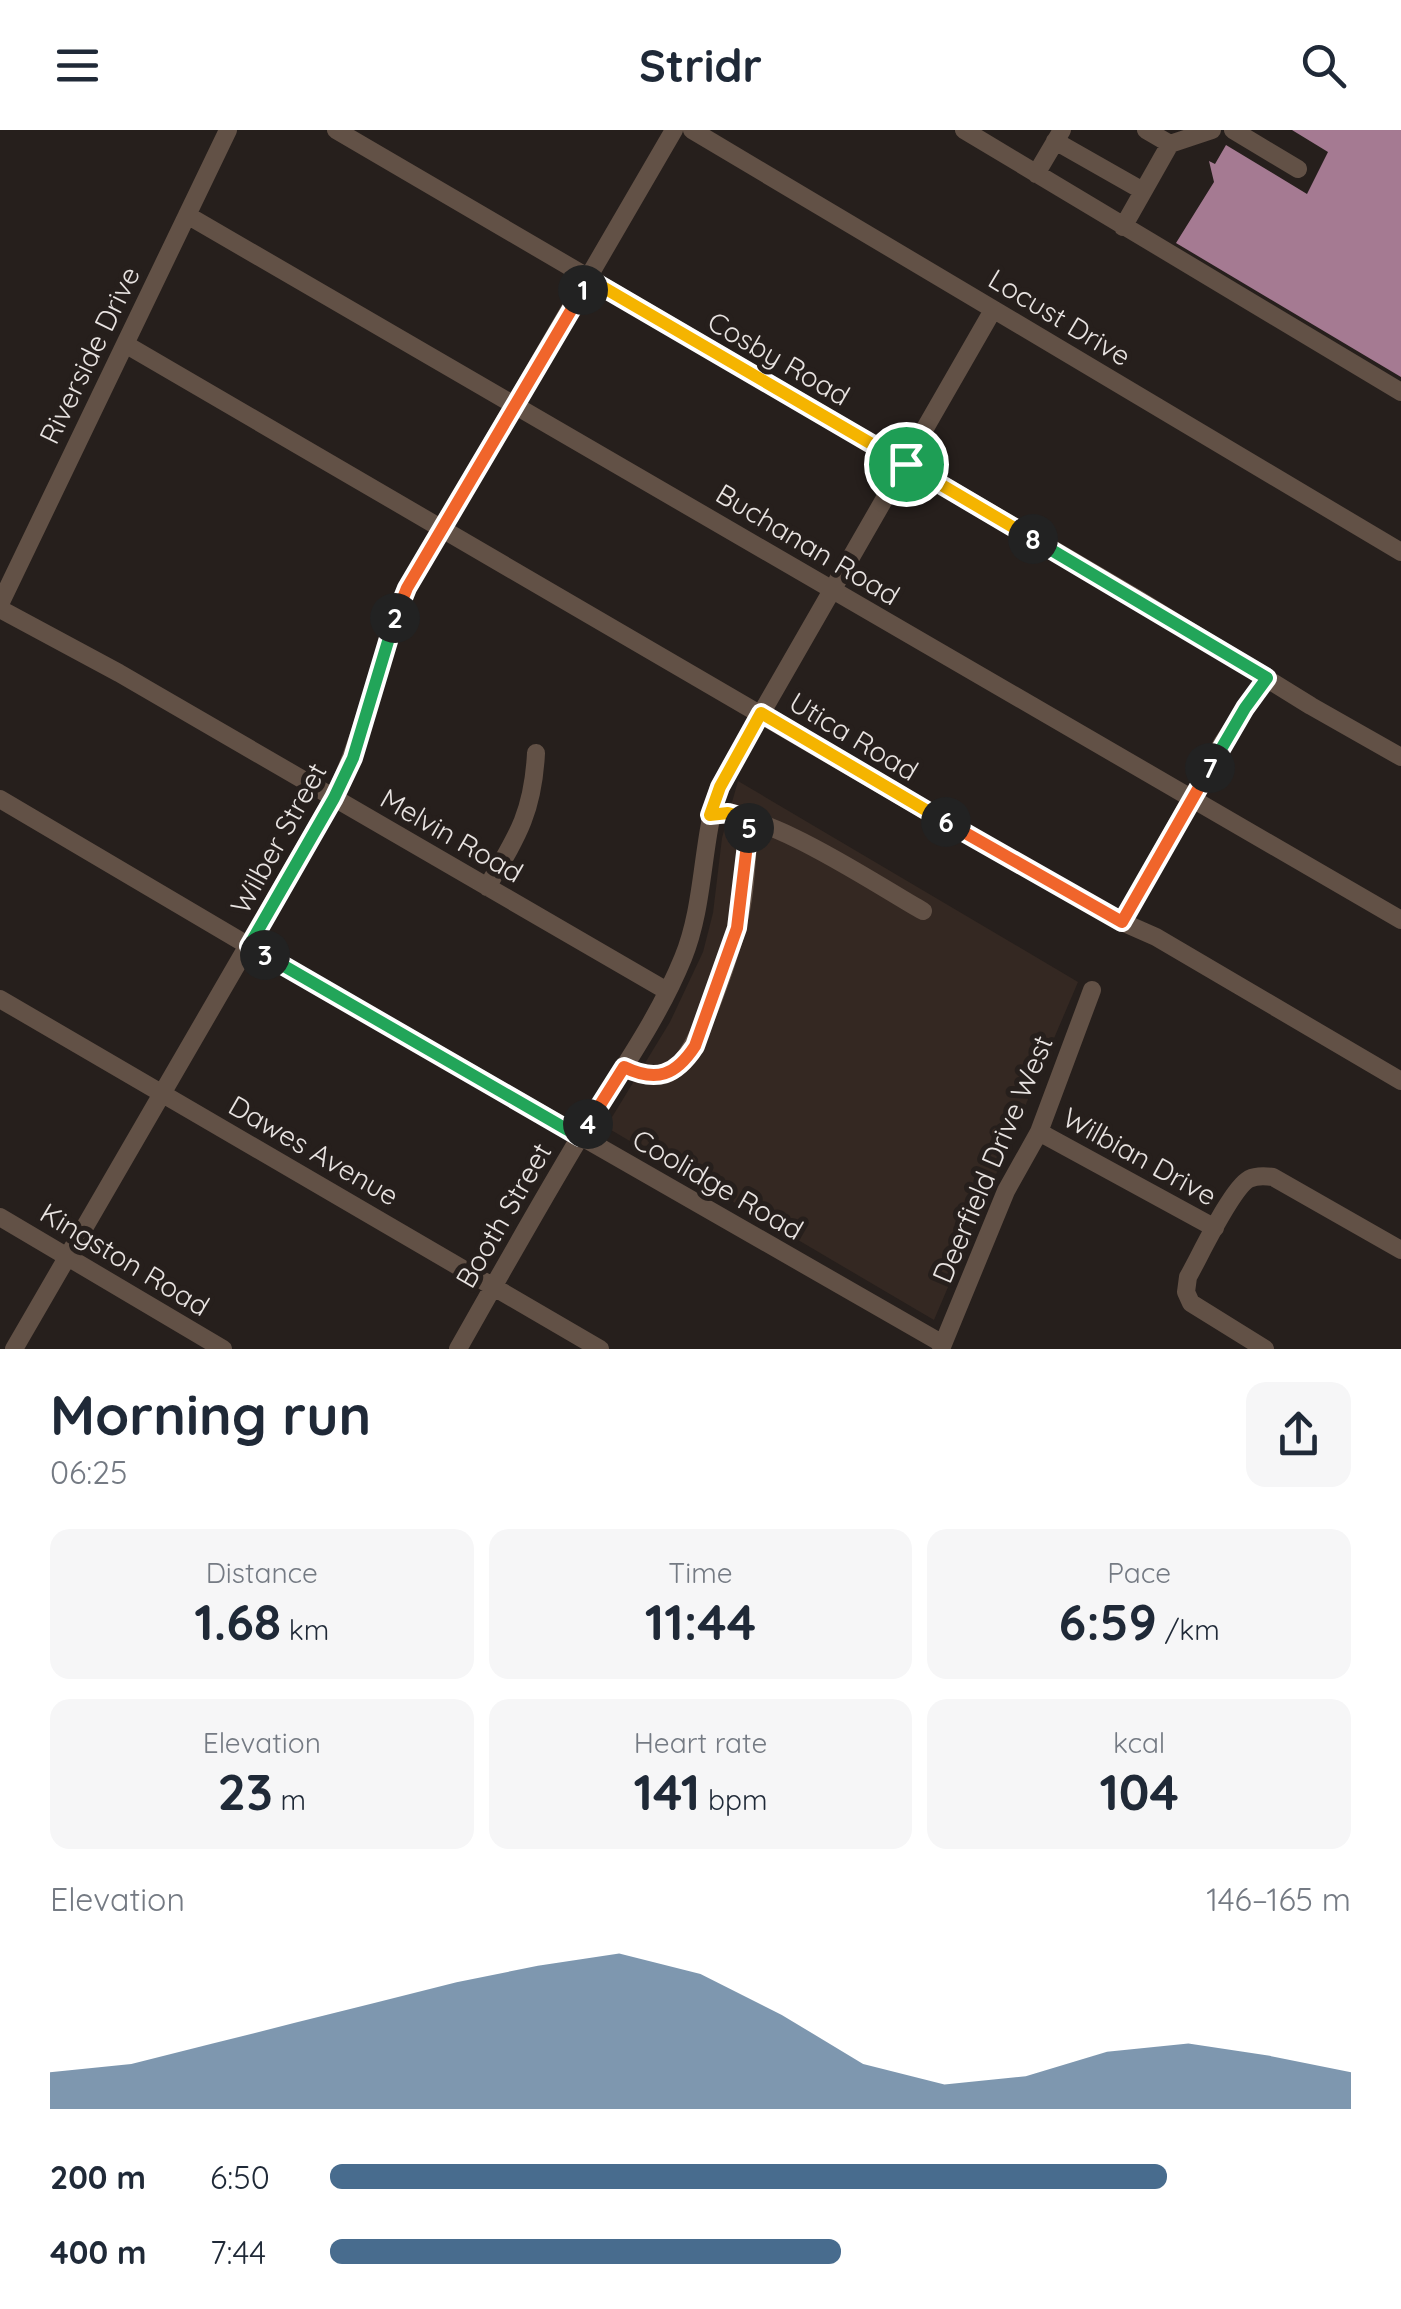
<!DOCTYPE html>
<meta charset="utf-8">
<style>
body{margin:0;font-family:Quicksand,sans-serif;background:#f6f6f7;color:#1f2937;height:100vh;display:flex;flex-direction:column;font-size:38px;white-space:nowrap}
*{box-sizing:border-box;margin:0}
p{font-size:32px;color:#747a83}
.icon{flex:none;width:55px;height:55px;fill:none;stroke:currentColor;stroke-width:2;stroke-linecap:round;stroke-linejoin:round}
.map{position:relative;height:1219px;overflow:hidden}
.sheet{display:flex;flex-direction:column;background:#fff;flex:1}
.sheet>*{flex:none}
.pin{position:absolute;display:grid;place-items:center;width:85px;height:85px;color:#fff;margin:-42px;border:5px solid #fff;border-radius:50%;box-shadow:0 2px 10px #0007}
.km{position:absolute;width:50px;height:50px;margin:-25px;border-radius:50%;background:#222;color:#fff;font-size:28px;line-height:50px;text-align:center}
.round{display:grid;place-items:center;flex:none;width:105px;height:105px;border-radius:20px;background:#f6f6f7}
.headline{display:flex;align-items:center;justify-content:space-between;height:170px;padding:0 50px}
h1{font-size:55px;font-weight:800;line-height:75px}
.metrics{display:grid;grid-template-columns:repeat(3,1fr);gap:15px;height:170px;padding:10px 50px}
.metrics div{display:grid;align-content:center;border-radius:20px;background:#f6f6f7;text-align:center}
.metrics b{font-size:50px;font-weight:800}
.metrics small{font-size:28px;font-weight:400}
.metrics p{font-size:28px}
.chart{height:280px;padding:20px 50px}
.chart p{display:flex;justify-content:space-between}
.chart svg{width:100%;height:180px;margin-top:10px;fill:#486c8e;opacity:.7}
ul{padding:0 50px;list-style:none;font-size:32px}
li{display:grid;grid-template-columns:160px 120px 1fr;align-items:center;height:75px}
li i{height:25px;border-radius:12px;background:#486c8e}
header{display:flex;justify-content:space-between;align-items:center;height:130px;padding:0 50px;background:#fff;font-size:45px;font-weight:800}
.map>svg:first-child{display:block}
</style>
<header><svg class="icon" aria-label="menu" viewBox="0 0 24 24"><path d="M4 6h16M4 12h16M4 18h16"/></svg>Stridr<svg class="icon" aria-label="search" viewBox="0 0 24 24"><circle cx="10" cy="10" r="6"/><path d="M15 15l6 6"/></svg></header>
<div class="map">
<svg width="1401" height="1219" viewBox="0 0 1401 1219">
<rect width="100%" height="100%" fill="#261f1c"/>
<path fill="#342822" d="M738 651 1078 852 934 1190 606 997 670 892 703 822 713 783 722 708Z"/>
<path fill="#a57a92" d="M1292 0H1401V247L1176 113 1214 52 1209 31 1215 34 1226 15 1307 64 1328 22Z"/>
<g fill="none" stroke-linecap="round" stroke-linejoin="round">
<path stroke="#625146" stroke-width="18" d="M336 0 1136 468 1311 576 1401 627
M692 0 1401 422
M964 0 1401 262
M1233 0 1298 39
M1055 11 1143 61
M1170 14 1212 0
M1036 44 1062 0
M187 85 1401 790
M1123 97 1170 14 1146 0
M125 214 914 674 1122 792 1156 807 1401 951
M0 474 228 0
M0 479 119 543 667 861
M0 669 249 816 943 1214
M710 685C761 676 875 754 923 781
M487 757C517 707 533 683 536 623
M1122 792 1223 612 1267 547
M0 869 600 1219
M625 937C639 944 654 950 669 943 698 930 737 808 742 775 747 747 747 717 750 689
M1039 1002 1215 1098
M0 1087 223 1219
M14 1219 334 667C366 601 379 527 407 459L674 0
M458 1219C498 1148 538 1077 580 1007 615 949 657 892 683 828 705 774 701 713 719 657L993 180
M941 1219 1006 1061 1039 1002 1092 860
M1265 1219 1191 1173 1186 1162 1188 1147C1200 1126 1231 1059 1249 1049 1257 1045 1266 1046 1273 1047L1401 1120"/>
</g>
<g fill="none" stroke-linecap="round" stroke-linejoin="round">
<defs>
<path id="split-1" d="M583 160 589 149 906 334"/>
<path id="split-2" d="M395 488 407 458 583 160"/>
<path id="split-3" d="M265 825 249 816 334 668 353 628 395 488"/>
<path id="split-4" d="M265 825 580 1007 588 994"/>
<path id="split-5" d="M588 994 624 937C657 953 676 945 695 916L737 798 749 698"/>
<path id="split-6" d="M749 698 750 689 728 683 710 685 720 657 761 583 946 692"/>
<path id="split-7" d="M946 692 1122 792 1210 638"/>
<path id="split-8" d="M1033 409 1267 548 1245 578 1210 638"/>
<path id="split-9" d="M906 334 1033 409"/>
</defs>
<use href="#split-1" stroke="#fff" stroke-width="20"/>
<use href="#split-2" stroke="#fff" stroke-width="20"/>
<use href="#split-3" stroke="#fff" stroke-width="20"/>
<use href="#split-4" stroke="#fff" stroke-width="20"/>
<use href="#split-5" stroke="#fff" stroke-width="20"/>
<use href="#split-6" stroke="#fff" stroke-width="20"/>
<use href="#split-7" stroke="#fff" stroke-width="20"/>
<use href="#split-8" stroke="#fff" stroke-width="20"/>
<use href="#split-9" stroke="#fff" stroke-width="20"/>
<use href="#split-1" stroke="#f5b400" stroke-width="12"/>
<use href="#split-2" stroke="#f0652b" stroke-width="12"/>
<use href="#split-3" stroke="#22a559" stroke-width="12"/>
<use href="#split-4" stroke="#22a559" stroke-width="12"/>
<use href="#split-5" stroke="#f0652b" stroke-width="12"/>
<use href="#split-6" stroke="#f5b400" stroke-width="12"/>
<use href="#split-7" stroke="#f0652b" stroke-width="12"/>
<use href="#split-8" stroke="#22a559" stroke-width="12"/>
<use href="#split-9" stroke="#f5b400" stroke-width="12"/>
</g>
<g text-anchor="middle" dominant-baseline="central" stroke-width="10" stroke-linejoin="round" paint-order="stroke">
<g font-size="28" fill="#e8e3e1" stroke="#261f1c">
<text transform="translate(1060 187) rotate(31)">Locust Drive</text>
<text transform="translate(89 225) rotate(-64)">Riverside Drive</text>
<text transform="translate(779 228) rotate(30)">Cosby Road</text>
<text transform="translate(808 414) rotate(31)">Buchanan Road</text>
<text transform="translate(854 606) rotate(31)">Utica Road</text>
<text transform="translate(452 705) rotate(30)">Melvin Road</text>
<text transform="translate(278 708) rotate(-61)">Wilber Street</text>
<text transform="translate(314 1020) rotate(30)">Dawes Avenue</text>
<text transform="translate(1140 1026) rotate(29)">Wilbian Drive</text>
<text transform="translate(992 1029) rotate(-67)">Deerfield Drive West</text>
<text transform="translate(718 1054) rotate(30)">Coolidge Road</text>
<text transform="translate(503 1085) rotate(-60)">Booth Street</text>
<text transform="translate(125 1129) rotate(31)">Kingston Road</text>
</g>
</g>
</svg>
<div class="pin" style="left:906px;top:334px;background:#1e9e55"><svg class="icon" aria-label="arrive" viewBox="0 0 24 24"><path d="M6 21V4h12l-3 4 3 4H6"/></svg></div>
<b class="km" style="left:583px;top:160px">1</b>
<b class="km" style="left:395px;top:488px">2</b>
<b class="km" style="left:265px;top:825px">3</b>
<b class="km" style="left:588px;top:994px">4</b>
<b class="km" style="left:749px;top:698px">5</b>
<b class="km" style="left:946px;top:692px">6</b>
<b class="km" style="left:1210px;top:638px">7</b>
<b class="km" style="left:1033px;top:409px">8</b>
</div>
<section class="sheet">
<div class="headline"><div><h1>Morning run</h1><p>06:25</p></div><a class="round"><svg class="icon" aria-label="share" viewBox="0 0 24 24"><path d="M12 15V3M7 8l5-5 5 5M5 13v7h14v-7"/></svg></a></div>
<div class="metrics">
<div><p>Distance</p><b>1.68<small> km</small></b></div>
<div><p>Time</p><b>11:44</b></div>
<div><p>Pace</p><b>6:59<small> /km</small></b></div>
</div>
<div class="metrics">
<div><p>Elevation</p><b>23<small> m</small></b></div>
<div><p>Heart rate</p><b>141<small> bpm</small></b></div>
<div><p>kcal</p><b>104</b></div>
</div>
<div class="chart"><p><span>Elevation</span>146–165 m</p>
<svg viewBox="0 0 160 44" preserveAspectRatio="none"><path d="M0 44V35L10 33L20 28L30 23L40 18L50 13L60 9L70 6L80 11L90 21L100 33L110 38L120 36L130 30L140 28L150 31L160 35V44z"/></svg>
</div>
<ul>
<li><b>200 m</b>6:50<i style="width:82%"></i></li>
<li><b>400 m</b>7:44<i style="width:50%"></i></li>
</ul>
</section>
